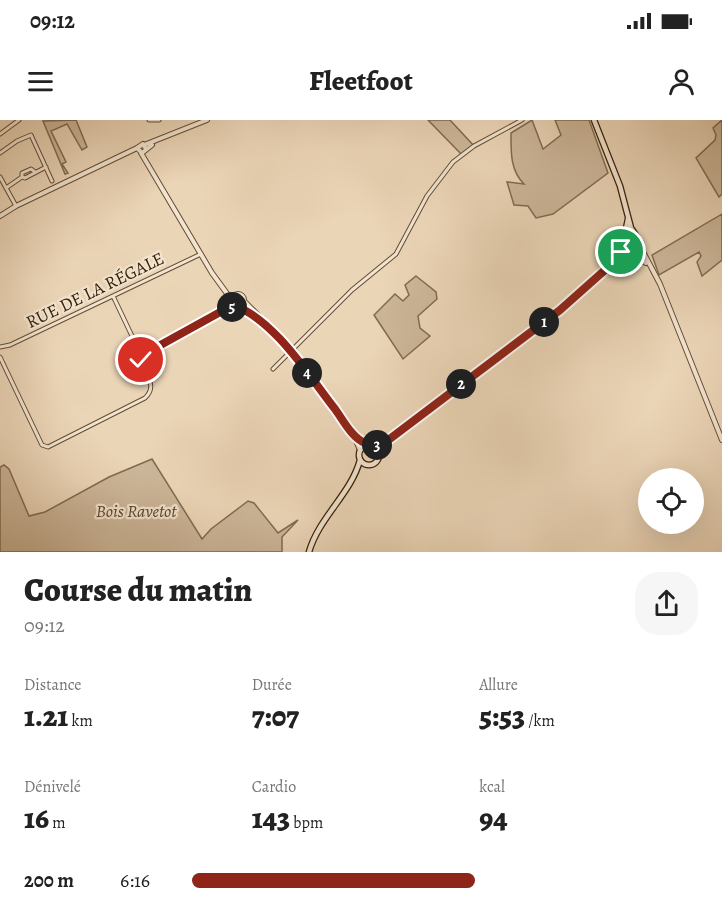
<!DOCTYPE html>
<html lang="fr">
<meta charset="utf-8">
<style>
body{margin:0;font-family:Alegreya,serif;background:#f6f6f6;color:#222;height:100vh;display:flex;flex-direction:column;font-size:22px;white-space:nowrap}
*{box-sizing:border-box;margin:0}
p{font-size:20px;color:#767676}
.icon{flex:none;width:33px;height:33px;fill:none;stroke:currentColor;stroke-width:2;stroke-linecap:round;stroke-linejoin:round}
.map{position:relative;height:432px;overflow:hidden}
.sheet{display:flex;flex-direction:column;background:#fff;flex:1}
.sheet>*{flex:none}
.fabs{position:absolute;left:638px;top:348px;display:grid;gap:12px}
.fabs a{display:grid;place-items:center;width:66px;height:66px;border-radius:50%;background:#fff;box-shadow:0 6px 24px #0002;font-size:30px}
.pin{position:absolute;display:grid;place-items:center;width:51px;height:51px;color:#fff;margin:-26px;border:3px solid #fff;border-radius:50%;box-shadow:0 2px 6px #0007}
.km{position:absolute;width:30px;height:30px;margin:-15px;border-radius:50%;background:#222;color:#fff;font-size:16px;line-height:30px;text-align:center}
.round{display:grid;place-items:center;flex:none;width:63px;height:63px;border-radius:24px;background:#f6f6f6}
.summary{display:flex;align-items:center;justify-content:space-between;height:102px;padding:0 24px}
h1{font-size:33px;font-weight:800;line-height:45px}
.stats{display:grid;grid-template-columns:repeat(3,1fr);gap:9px;height:102px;padding:6px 24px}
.stats div{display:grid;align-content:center}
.stats b{font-size:30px;font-weight:800}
.stats small{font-size:16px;font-weight:400}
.stats p{font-size:16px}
ul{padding:0 24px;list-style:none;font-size:20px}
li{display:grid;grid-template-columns:96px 72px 1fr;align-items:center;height:45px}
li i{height:15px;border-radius:8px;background:#8f2418}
.status{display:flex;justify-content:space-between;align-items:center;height:42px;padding:0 30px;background:#fff;direction:ltr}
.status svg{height:16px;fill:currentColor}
header{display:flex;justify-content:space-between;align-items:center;height:78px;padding:0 24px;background:#fff;font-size:27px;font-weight:800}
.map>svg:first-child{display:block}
</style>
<div class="status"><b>09:12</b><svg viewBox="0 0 49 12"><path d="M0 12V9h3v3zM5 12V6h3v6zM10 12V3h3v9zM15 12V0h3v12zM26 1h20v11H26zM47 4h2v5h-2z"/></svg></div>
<header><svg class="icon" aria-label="menu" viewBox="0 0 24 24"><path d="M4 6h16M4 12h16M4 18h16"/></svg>Fleetfoot<svg class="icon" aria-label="person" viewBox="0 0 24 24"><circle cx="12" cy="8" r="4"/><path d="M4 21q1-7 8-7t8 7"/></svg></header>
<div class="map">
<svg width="722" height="432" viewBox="0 0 722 432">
<rect width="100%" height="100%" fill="#ebd5b7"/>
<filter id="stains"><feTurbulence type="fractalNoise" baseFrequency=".00333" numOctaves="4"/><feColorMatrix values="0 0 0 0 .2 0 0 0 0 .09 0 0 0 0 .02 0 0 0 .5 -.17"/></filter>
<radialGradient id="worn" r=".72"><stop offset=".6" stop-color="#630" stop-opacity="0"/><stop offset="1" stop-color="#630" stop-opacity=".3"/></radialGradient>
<path fill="#ccb699" stroke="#806b50" stroke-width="1.5" d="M76 0 87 27 82 30 67 4 51 11 66 42 62 44 68 53 65 54 43 1Z
M428 0H450L474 26 462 35Z
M532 0 543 29 561 15 555 0H589L608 53 553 94 536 98 528 86 514 85 507 62 524 64C510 50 511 32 511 13Z
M722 0V74L719 77 696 38 715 20 716 15 713 8Z
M722 94V140L702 156 697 142 701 136 699 132 659 155 652 135Z
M416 156 436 172 437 179 418 196 420 208 430 216 403 239 374 195 395 174 403 181 409 175 405 165Z
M152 339 202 419 211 409 248 381 254 383 278 413 298 400 282 417V432H0V347L4 345 9 349 29 396 45 392 109 357Z"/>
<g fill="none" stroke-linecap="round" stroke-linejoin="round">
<defs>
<path id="minor" d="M149 0H159
M0 14 19 0
M0 33 17 21 31 15 52 61
M35 52 31 49 22 53V57L25 58 46 47
M0 57 16 86
M6 68 22 57
M113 176 142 237
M0 227 10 225 201 134
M0 237 42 325 48 327 145 278C161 263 138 251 143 235L233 185
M273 249 352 170 396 134 427 76 453 42 474 26 522 0"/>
<path id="tertiary" d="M144 25 207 0
M146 29 143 24 137 28 142 33 152 25
M141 33 212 153 231 179
M0 96 16 86 137 28
M641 128 660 164 722 320
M634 135 646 143
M232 180a6 6 0 1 1 12 0a6 6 0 1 1-12 0Z
M244 181 292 229 352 313 368 325
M239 187 271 211 300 246
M354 316 360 330"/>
<path id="secondary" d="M594 0 620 66 631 108 641 123 640 132 628 135 622 128 628 99
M359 335a10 10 0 1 1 20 0a10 10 0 1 1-20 0Z
M379 332 387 321 560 190 614 142 622 128
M309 432C319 397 351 374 360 340"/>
</defs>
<use href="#minor" stroke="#624d33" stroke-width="5"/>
<use href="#tertiary" stroke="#624d33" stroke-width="6"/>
<use href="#secondary" stroke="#352007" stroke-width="7"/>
<use href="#minor" stroke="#f2e4d0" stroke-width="3"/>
<use href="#tertiary" stroke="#f2e4d0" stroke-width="4"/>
<use href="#secondary" stroke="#f2e4d0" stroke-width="4.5"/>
</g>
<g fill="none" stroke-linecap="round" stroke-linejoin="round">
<defs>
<path id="route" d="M141 240 146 233 233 185C274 199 309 256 335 289 343 300 352 318 365 323 373 327 379 324 387 321L560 190 614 142 621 132"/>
</defs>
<use href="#route" stroke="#fff" stroke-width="12"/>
<use href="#route" stroke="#8f2418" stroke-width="8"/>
</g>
<g text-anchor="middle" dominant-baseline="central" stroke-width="4.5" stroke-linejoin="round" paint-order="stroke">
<g font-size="18" fill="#352007" stroke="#f2e4d0">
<text transform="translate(95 170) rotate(-26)">RUE DE LA RÉGALE</text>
</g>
<g font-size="18" font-style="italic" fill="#5b462c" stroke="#f2e4d0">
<text x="136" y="391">Bois Ravetot</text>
</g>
</g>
<rect width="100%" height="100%" filter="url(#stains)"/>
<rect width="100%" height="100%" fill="url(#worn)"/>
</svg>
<div class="fabs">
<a><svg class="icon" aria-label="locate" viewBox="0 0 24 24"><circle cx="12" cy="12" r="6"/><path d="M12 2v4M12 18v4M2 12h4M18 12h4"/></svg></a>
</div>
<div class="pin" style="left:621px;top:132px;background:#1e9e55"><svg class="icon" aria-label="arrive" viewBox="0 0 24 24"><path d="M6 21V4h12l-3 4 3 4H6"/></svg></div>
<div class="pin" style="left:141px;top:240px;background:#d93025"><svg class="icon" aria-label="check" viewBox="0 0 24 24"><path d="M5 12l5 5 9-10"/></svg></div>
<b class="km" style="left:544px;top:202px">1</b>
<b class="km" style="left:461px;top:264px">2</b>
<b class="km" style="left:377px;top:325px">3</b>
<b class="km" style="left:307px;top:253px">4</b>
<b class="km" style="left:232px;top:187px">5</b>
</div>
<section class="sheet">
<div class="summary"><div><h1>Course du matin</h1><p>09:12</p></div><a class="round"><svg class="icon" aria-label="share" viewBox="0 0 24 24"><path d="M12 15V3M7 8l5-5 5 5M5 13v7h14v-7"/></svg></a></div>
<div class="stats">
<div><p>Distance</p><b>1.21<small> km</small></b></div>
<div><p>Durée</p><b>7:07</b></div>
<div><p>Allure</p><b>5:53<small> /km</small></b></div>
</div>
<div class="stats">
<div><p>Dénivelé</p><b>16<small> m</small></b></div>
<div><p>Cardio</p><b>143<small> bpm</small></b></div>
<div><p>kcal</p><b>94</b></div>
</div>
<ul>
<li><b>200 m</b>6:16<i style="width:56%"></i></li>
</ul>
</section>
